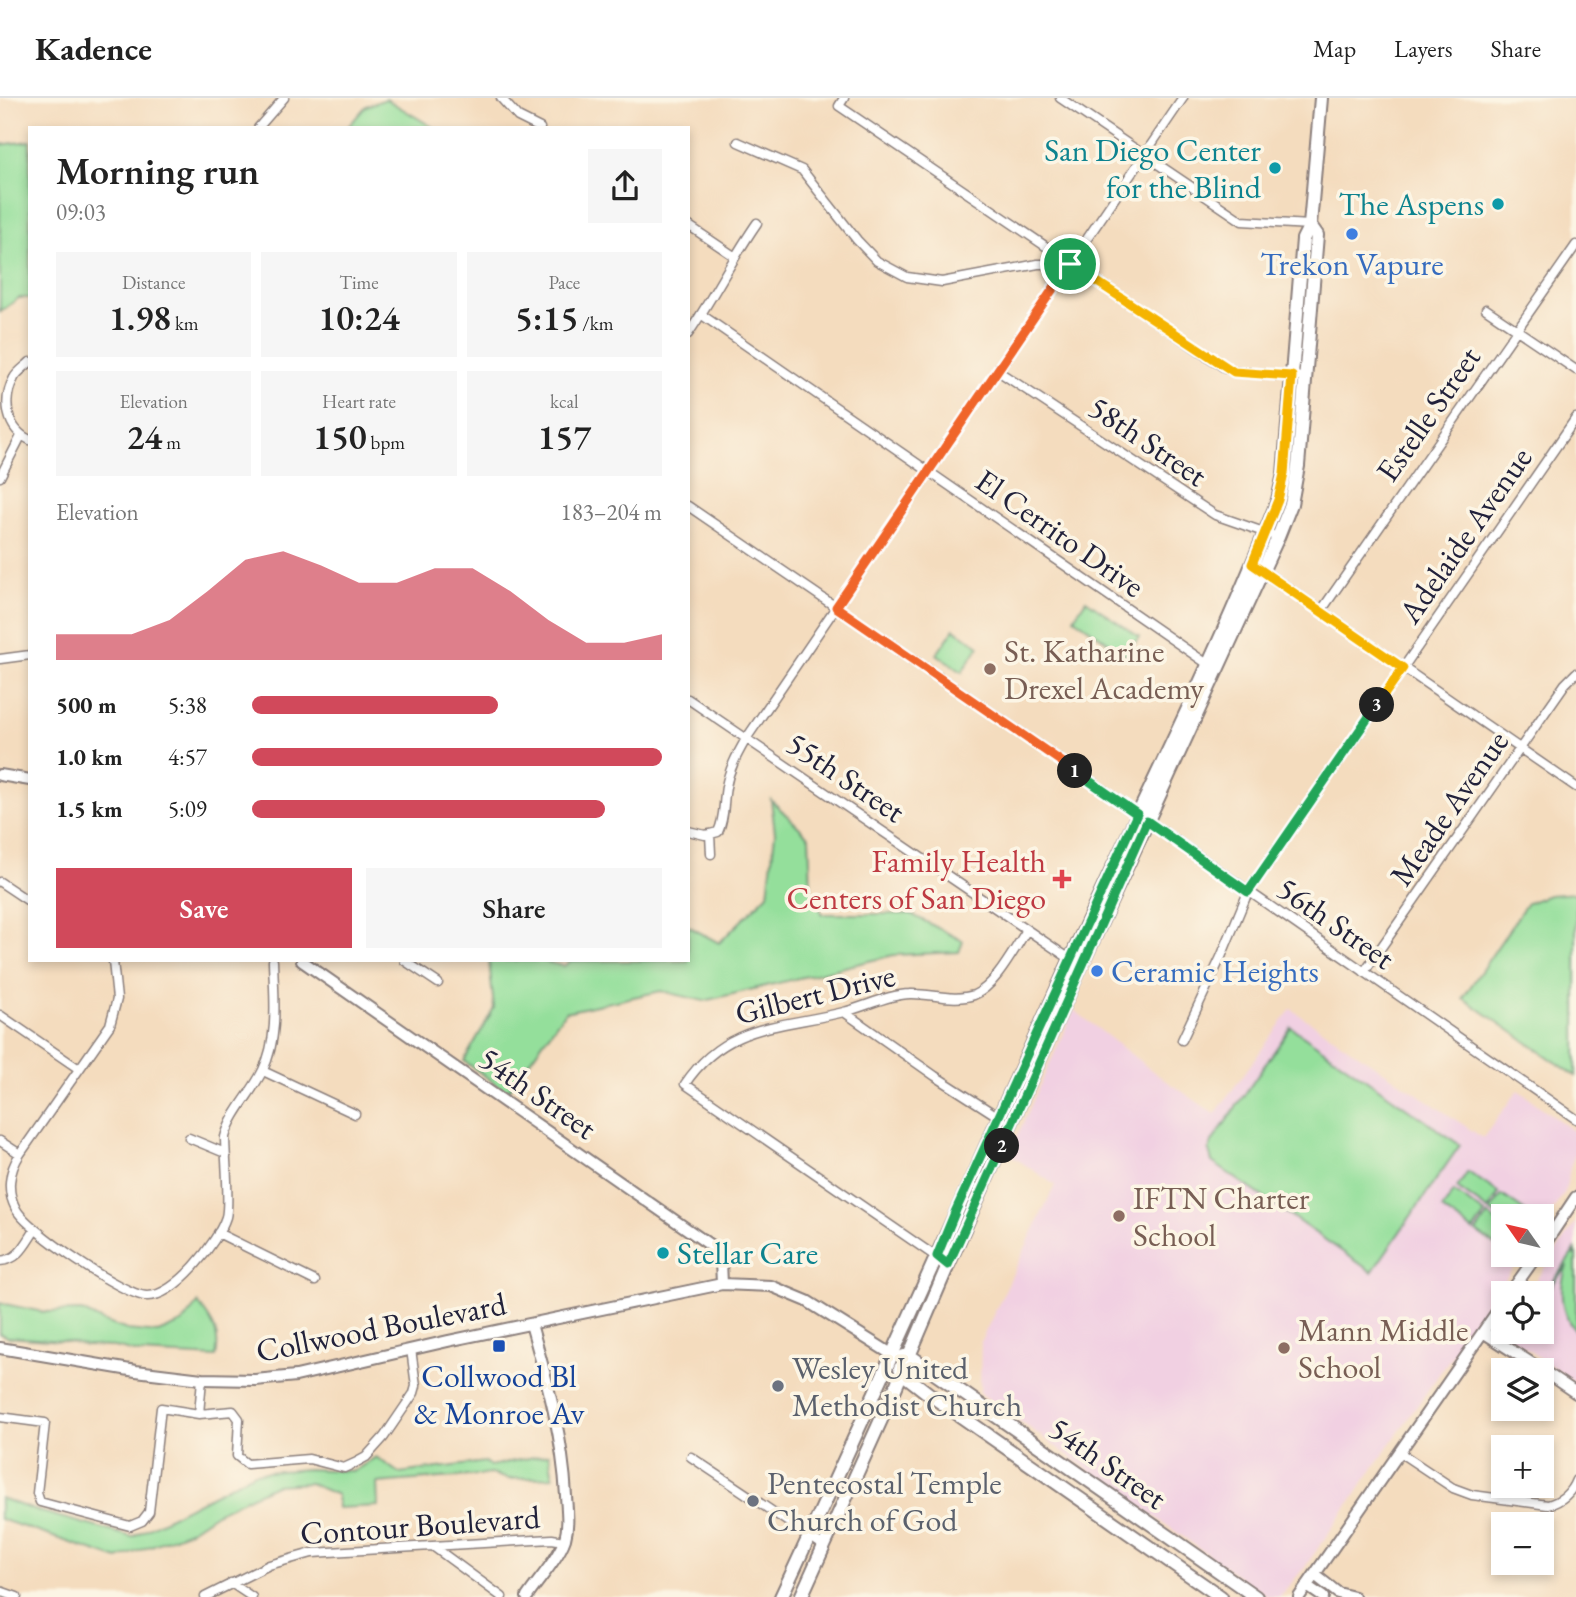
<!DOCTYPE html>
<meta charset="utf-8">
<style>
body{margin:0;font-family:"EB Garamond",serif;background:#f6f6f6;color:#222;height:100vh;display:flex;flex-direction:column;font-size:26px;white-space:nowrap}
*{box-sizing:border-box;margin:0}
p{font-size:23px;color:#767676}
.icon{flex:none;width:38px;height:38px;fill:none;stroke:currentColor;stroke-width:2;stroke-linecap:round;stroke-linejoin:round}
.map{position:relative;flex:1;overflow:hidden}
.drawer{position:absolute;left:28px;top:28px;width:662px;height:836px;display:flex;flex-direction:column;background:#fff;border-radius:0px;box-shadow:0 4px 10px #0003}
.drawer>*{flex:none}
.needle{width:46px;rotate:304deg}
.fabs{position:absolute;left:1491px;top:1106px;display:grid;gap:14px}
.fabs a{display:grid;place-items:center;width:63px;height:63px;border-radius:0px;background:#fff;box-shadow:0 4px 10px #0003;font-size:35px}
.pin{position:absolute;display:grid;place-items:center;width:60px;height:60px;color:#fff;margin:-30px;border:4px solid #fff;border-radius:50%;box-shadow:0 2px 7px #0007}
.km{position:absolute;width:35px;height:35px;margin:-18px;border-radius:50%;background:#222;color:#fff;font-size:19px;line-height:35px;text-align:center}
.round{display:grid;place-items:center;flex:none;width:74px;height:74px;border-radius:0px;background:#f6f6f6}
.overview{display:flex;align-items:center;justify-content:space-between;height:119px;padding:0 28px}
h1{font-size:38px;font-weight:600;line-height:52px}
.metrics{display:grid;grid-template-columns:repeat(3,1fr);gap:10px;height:119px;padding:7px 28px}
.metrics div{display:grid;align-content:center;border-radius:0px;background:#f6f6f6;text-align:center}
.metrics b{font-size:35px;font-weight:600}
.metrics small{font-size:19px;font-weight:400}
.metrics p{font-size:19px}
.chart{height:196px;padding:14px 28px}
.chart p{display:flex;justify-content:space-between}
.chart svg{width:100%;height:126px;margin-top:7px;fill:#d1495b;opacity:.7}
.primary-button{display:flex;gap:14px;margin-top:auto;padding:14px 28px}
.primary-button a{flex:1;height:80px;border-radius:0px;background:#d1495b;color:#fff;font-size:28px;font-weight:600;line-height:80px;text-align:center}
.primary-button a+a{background:#f6f6f6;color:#222}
ul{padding:0 28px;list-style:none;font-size:23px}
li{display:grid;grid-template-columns:112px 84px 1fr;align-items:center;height:52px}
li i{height:18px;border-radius:9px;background:#d1495b}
header{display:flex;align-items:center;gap:42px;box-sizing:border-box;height:98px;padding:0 35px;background:#fff;border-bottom:2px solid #e0e0e0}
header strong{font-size:33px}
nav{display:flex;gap:38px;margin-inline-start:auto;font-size:24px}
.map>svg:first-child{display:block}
</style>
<header>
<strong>Kadence</strong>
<nav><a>Map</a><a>Layers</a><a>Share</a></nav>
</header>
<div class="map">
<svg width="1576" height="1499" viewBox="0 0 1576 1499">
<rect width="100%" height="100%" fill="#fcf5e5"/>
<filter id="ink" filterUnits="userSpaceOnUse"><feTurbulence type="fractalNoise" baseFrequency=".0143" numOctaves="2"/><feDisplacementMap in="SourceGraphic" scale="14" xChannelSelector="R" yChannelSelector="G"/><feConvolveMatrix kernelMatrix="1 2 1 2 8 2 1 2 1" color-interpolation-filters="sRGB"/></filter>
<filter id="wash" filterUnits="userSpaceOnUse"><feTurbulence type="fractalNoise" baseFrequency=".00686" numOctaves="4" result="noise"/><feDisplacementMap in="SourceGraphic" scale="28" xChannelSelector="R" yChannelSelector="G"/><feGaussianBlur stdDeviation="1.57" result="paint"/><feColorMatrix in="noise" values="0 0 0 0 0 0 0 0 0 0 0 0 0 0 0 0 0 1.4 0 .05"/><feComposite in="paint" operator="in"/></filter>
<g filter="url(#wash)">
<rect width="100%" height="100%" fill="#f4dcbe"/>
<path fill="#f1d0e2" d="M1291 911 1483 1040 1518 992 1576 1035V1055L1571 1066 1565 1094 1542 1128V1118H1503V1157H1522L1307 1466 1280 1499H1268L980 1295 981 1243 1055 1087 1009 1056 1074 912 1155 975 1215 1016Z
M1576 1124V1285L1501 1233 1503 1230V1234H1542V1195H1527Z"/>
<path fill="#94df9b" stroke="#5b806b" stroke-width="2" d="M386 1 434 30H347L366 8Z
M30 43V200H19L0 214V47Z
M1086 502 1139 539 1126 557 1074 520Z
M954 531 979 548 962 574 937 556Z
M771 702 809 739 811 791 822 816H911L963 843 959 854 894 857 704 903 661 893 565 914 507 994 464 963 494 910 489 863H541L564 868 571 863H688V828L719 845 768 796 775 735Z
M1576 795V978L1463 900 1527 805 1549 797Z
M1291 929 1460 1047 1372 1174 1212 1064 1209 1053 1212 1044Z
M1468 1074 1499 1095 1488 1112 1457 1090Z
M1454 1094 1485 1116 1473 1133 1442 1111Z
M1502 1097 1532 1118H1503V1122L1490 1113Z
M1488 1117 1503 1129V1153L1476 1134Z
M1576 1150 1574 1156 1576 1155V1234C1559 1214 1559 1190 1567 1167L1551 1189 1550 1188Z
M0 1205 43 1214 82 1213 102 1223 127 1232 158 1235 182 1225 198 1205C212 1223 221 1235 216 1259L139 1255 115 1249 87 1248 63 1243 8 1239 0 1236Z
M549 1356 553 1379 508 1381 492 1376 377 1385 378 1408 338 1410 337 1397 309 1385 275 1387 216 1415 189 1433 118 1461 0 1421V1400L31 1411 132 1439 254 1375 308 1371 354 1373 376 1359 399 1375 485 1364 490 1368Z"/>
</g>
<g filter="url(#ink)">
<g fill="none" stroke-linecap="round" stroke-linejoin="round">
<defs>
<path id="street" d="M501 0 518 19 540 30
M844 0 839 8 1222 268 1234 274 1305 279
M1060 0 1242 123 1310 127
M258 30 284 0
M738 44 802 72 857 142 877 163 907 179 942 184 1038 166H1070
M688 127 734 158
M1486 211 1576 272
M702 217 1209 567
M688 236C713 200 732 161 757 125
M30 264C25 269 17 274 14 280 2 302 6 331 30 342
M998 273 1215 417 1278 439
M0 379 21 338
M688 408 1063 664 1576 1021
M1259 470 1576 689
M1321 513 1576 147
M0 561 30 557
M688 601 1073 863
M688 733 705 737 710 736
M711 756 710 736 718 734C725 720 723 705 726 689 729 671 737 657 746 641L1183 0
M0 784 30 804
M113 863 117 901 110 927 20 1056C9 1073 6 1093 16 1111 27 1132 124 1198 147 1198 175 1199 218 1144 226 1119 230 1105 225 1057 225 1039 232 1014 252 995 263 972 279 939 274 899 273 863
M405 863 438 885
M1364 874 1565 586 1576 575
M844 914 935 978 1002 1021
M0 917 79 971
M1182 942 1221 859 1248 794 1576 320
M263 973 355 1016
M189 1040 225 1055
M0 1043 20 1056
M218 1135 315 1183
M0 1163C19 1162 25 1147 35 1132
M948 1167 685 986C726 925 779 930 844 914 864 909 890 896 910 896 930 895 954 904 974 897 996 888 1014 851 1027 832
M199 1316 202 1281
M0 1319 45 1325 37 1395 40 1404 130 1428 142 1423 149 1414 161 1310 199 1316 233 1313 239 1321 237 1358 247 1366 309 1361 344 1370 355 1365 366 1359 384 1339 414 1295 416 1288 411 1251
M1399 1354 1453 1390 1472 1397 1548 1407C1562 1403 1571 1395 1576 1382
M691 1359 824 1448
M434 1449 502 1499
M231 1485 252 1499
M0 1493 17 1499
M205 1499 269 1467 312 1455 552 1441 564 1443"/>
<path id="secondary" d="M0 677 30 682
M302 863 710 1147 721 1163 722 1186
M1542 1150 1576 1099
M1510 1195 1537 1157
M1483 1234 1542 1272
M0 1250 136 1273 202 1281 255 1282 296 1278 448 1243 722 1186 771 1188 807 1203 893 1257
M1542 1272 1576 1295
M1315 1477 1338 1495 1354 1499
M1307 1488 1323 1499
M527 1499C539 1481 558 1461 565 1441 569 1427 567 1413 566 1398 563 1339 547 1283 531 1226
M1299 1499 1503 1205"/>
<path id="primary" d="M904 1258H910L1256 1499
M900 1270 902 1275 929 1296 1221 1499
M781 1499C886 1274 986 1047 1089 821 1153 682 1223 545 1278 402L1284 376 1303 141 1310 127 1321 0
M801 1499 894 1293 948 1167 1081 868 1278 439 1291 406 1298 368 1317 137 1310 127"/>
</defs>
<use href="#street" stroke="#8b7f7c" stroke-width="11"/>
<use href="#secondary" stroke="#8b7f7c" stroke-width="14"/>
<use href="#primary" stroke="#8b7f7c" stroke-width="16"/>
<use href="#street" stroke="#fff" stroke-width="8"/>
<use href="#secondary" stroke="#fff" stroke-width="10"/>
<use href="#primary" stroke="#fff" stroke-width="12"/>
</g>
</g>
<g fill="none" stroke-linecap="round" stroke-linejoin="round" filter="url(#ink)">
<defs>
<path id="split-1" d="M1070 166 836 509 1075 673"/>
<path id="split-2" d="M1002 1048 948 1167 937 1158 956 1112 1137 716 1075 673"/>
<path id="split-3" d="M1002 1048 1147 723 1248 794 1377 607"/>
<path id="split-4" d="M1070 166 1234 274 1292 278 1284 376 1278 402 1252 466 1403 570 1377 607"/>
</defs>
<use href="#split-1" stroke="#fff" stroke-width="14"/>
<use href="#split-2" stroke="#fff" stroke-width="14"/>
<use href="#split-3" stroke="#fff" stroke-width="14"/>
<use href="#split-4" stroke="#fff" stroke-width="14"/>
<use href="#split-1" stroke="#f0652b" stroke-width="9"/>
<use href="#split-2" stroke="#22a559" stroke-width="9"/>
<use href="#split-3" stroke="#22a559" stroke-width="9"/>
<use href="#split-4" stroke="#f5b400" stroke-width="9"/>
</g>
<g fill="#0f9aa8" stroke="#fcf5e5" stroke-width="2.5">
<circle cx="1275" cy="70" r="7"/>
<circle cx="1498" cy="106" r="7"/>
<circle cx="663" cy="1155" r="7"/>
</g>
<g fill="#3f7fe0" stroke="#fcf5e5" stroke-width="2.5">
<circle cx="1352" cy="136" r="7"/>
<circle cx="1097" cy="873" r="7"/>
</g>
<g fill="#8d6e63" stroke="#fcf5e5" stroke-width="2.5">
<circle cx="990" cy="571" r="7"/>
<circle cx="1119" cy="1118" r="7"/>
<circle cx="1284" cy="1250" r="7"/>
</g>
<path fill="#e0444e" stroke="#fcf5e5" stroke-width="2.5" d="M1058.5 770.5h7v7h7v7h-7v7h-7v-7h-7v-7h7z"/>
<rect fill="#1a4fb4" stroke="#fcf5e5" stroke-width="2.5" x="492" y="1241" width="14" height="14" rx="3.5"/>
<g fill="#6b7280" stroke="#fcf5e5" stroke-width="2.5">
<circle cx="778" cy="1288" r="7"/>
<circle cx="753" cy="1403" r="7"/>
</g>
<g text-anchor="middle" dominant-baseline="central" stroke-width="7" stroke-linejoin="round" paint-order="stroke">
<g font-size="32" fill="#0d838f" stroke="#fcf5e5" text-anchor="end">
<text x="1261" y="52">San Diego Center<tspan x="1261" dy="37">for the Blind</tspan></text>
<text x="1484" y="106">The Aspens</text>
<text x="677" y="1155" text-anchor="start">Stellar Care</text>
</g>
<g font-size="32" fill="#366cbe" stroke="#fcf5e5">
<text x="1352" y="166">Trekon Vapure</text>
<text x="1111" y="873" text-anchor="start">Ceramic Heights</text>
</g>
<g font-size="32" fill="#22223b" stroke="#fcf5e5">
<text transform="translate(1428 316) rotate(-55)">Estelle Street</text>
<text transform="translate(1148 343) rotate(34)">58th Street</text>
<text transform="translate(1060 435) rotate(35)">El Cerrito Drive</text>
<text transform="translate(1465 437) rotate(-55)">Adelaide Avenue</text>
<text transform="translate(846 679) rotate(34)">55th Street</text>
<text transform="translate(1449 710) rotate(-55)">Meade Avenue</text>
<text transform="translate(1336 825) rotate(35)">56th Street</text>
<text transform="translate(815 896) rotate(-14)">Gilbert Drive</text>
<text transform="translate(538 995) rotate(35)">54th Street</text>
<text transform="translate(381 1229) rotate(-11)">Collwood Boulevard</text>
<text transform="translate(1108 1365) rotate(35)">54th Street</text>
<text transform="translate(420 1427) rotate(-4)">Contour Boulevard</text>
</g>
<g font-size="32" fill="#785e54" stroke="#fcf5e5" text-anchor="start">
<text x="1004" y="553">St. Katharine<tspan x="1004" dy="37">Drexel Academy</tspan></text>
<text x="1133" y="1100">IFTN Charter<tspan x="1133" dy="37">School</tspan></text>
<text x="1298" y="1232">Mann Middle<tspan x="1298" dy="37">School</tspan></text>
</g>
<g font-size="32" fill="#be3a42" stroke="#fcf5e5" text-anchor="end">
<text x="1046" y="763">Family Health<tspan x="1046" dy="37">Centers of San Diego</tspan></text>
</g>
<g font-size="32" fill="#5b616d" stroke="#fcf5e5" text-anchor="start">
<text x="792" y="1270">Wesley United<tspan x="792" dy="37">Methodist Church</tspan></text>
<text x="767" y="1385">Pentecostal Temple<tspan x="767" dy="37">Church of God</tspan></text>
</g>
<g font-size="32" fill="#164399" stroke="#fcf5e5">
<text x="499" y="1278">Collwood Bl<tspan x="499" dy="37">&amp; Monroe Av</tspan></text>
</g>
</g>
</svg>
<div class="fabs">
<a><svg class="needle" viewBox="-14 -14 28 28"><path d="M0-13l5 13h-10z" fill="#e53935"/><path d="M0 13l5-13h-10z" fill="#767676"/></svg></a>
<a><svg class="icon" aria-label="locate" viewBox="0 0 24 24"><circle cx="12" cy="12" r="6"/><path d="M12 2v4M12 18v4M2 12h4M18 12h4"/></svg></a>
<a><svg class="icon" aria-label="layers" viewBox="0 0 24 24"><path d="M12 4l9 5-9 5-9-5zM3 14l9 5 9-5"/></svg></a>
<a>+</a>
<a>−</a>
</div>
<div class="pin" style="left:1070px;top:166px;background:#1e9e55"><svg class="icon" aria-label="arrive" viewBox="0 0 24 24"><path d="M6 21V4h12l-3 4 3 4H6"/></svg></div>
<b class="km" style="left:1075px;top:673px">1</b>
<b class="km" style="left:1002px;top:1048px">2</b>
<b class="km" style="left:1377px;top:607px">3</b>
<section class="drawer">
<div class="overview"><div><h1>Morning run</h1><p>09:03</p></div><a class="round"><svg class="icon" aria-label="share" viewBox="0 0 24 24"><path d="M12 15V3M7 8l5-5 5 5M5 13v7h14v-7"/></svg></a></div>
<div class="metrics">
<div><p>Distance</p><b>1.98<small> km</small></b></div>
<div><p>Time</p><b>10:24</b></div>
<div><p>Pace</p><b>5:15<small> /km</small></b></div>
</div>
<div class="metrics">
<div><p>Elevation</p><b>24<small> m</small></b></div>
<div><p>Heart rate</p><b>150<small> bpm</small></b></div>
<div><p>kcal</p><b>157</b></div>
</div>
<div class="chart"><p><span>Elevation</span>183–204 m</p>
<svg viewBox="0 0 160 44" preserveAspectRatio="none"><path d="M0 44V35L10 35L20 35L30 30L40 20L50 9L60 6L70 11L80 17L90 17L100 12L110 12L120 20L130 30L140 38L150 38L160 35V44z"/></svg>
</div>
<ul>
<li><b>500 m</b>5:38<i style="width:60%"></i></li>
<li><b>1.0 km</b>4:57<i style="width:100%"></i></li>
<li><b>1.5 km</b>5:09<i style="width:86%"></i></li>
</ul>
<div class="primary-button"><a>Save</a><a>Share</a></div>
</section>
</div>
